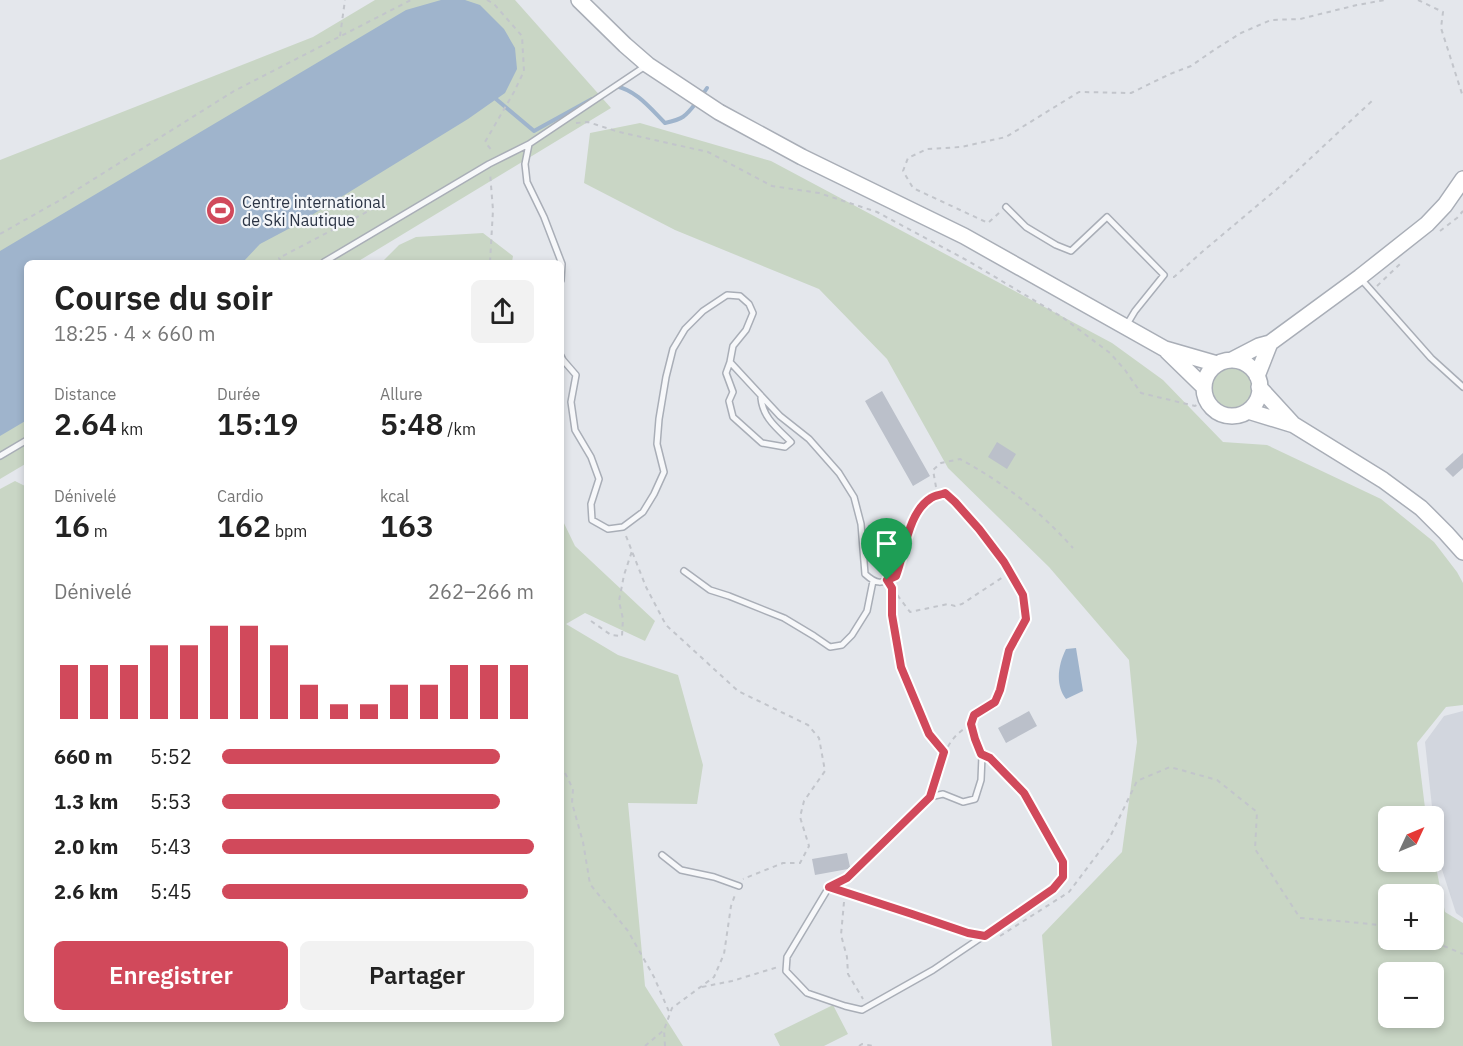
<!DOCTYPE html>
<html lang="fr">
<meta charset="utf-8">
<style>
body{margin:0;font-family:"IBM Plex Sans",sans-serif;background:#f2f2f2;color:#222;height:100vh;display:flex;flex-direction:column;font-size:22px;white-space:nowrap}
*{box-sizing:border-box;margin:0}
p{font-size:20px;color:#767676}
.icon{flex:none;width:33px;height:33px;fill:none;stroke:currentColor;stroke-width:2;stroke-linecap:round;stroke-linejoin:round}
.map{position:relative;flex:1;overflow:hidden}
.side{position:absolute;left:24px;top:260px;width:540px;height:762px;display:flex;flex-direction:column;background:#fff;border-radius:9px;box-shadow:0 3px 9px #0003}
.side>*{flex:none}
.needle{width:39px;rotate:46deg}
.fabs{position:absolute;left:1378px;top:806px;display:grid;gap:12px}
.fabs a{display:grid;place-items:center;width:66px;height:66px;border-radius:9px;background:#fff;box-shadow:0 3px 9px #0003;font-size:30px}
.pin{position:absolute;display:grid;place-items:center;width:51px;height:51px;color:#fff;margin:-62px -26px;border-radius:50% 50% 50% 0;rotate:-45deg;box-shadow:0 0 6px #0007}
.pin .icon{rotate:45deg}
.round{display:grid;place-items:center;flex:none;width:63px;height:63px;border-radius:9px;background:#f2f2f2}
.overview{display:flex;align-items:center;justify-content:space-between;height:102px;padding:0 30px}
h1{font-size:33px;font-weight:600;line-height:45px}
.metrics{display:grid;grid-template-columns:repeat(3,1fr);gap:9px;height:102px;padding:6px 30px}
.metrics div{display:grid;align-content:center}
.metrics b{font-size:30px;font-weight:600}
.metrics small{font-size:16px;font-weight:400}
.metrics p{font-size:16px}
.chart{height:168px;padding:12px 30px}
.chart p{display:flex;justify-content:space-between}
.chart svg{width:100%;height:108px;margin-top:6px;stroke:#d1495b;stroke-width:6}
.button{display:flex;gap:12px;margin-top:auto;padding:12px 30px}
.button a{flex:1;height:69px;border-radius:9px;background:#d1495b;color:#fff;font-size:24px;font-weight:600;line-height:69px;text-align:center}
.button a+a{background:#f2f2f2;color:#222}
ul{padding:0 30px;list-style:none;font-size:20px}
li{display:grid;grid-template-columns:96px 72px 1fr;align-items:center;height:45px}
li i{height:15px;border-radius:8px;background:#d1495b}
.map>svg:first-child{display:block}
</style>
<div class="map">
<svg width="1463" height="1046" viewBox="0 0 1463 1046">
<rect width="100%" height="100%" fill="#e4e7ec"/>
<path fill="#d2d6de" d="M1463 711V918L1456 913 1437 854 1434 816H1433L1425 742 1444 716Z"/>
<path fill="#c9d6c5" fill-rule="evenodd" d="M375 0H515L611 108 357 262H27V463L0 479V160L313 37Z
M640 123 771 161 1112 343 1163 380 1223 442 1267 445 1381 499 1434 542 1457 572 1463 583V705L1446 707 1417 743 1426 816H1389V861H1434V857L1445 912 1463 923V1046H1052L1042 935 1122 852 1137 742 1129 660 1049 567 948 468 887 359 819 289 675 230 584 183 590 133ZM1389 894H1434V939H1389ZM1389 972H1434V1017H1389Z
M483 233 513 256 512 262H382L399 245 416 237Z
M1212 388a20 20 0 1 1 40 0a20 20 0 1 1-40 0Z
M15 481 27 487V1018H561V517L575 546 655 621 645 641 585 613 566 624 618 655 678 675 703 765 697 804 628 803 645 986 683 1046H0V489Z
M833 1005 848 1034 824 1046H780L774 1034Z"/>
<path fill="#9fb4cc" d="M441 0H465L480 5 504 29 515 48 517 69 505 93 468 119 294 226 260 244 243 262H27V420L0 436V251L406 10Z
M1076 648 1083 691 1066 699C1055 685 1058 665 1066 649Z"/>
<g fill="none" stroke-linecap="round" stroke-linejoin="round">
<path stroke="#9fb4cc" stroke-width="4" d="M615 86C636 90 650 108 665 123 683 119 685 117 696 103
M701 97 707 88
M496 99 534 131 592 99"/>
</g>
<path fill="#bbc0ca" d="M882 391 930 476 913 486 865 401Z
M997 442 1016 454 1007 469 988 457Z
M1463 453V468L1453 477 1445 469Z
M1029 711 1037 726 1006 743 998 728Z
M847 853 850 867 848 869 815 875 812 859Z"/>
<g fill="none" stroke-linecap="round" stroke-linejoin="round">
<defs>
<path id="service" d="M1006 207 1026 227 1056 245 1071 251 1107 217 1164 275 1135 311 1126 326
M324 262 489 164 529 144
M1361 279 1431 358 1463 387
M561 280 562 264 544 217 527 182 525 164 529 144 647 65
M561 356 563 360 576 375 571 402 575 430 591 457 599 479 591 504 592 520 608 529 623 527 643 512 654 494 664 472 657 444 659 419 666 377 673 349 685 329 703 311 727 295 740 296 749 304 753 313 746 330 733 346 730 362 780 416 809 439 839 473 854 497 861 524 865 574C878 586 882 583 896 576 905 552 908 512 931 498 935 495 941 495 945 493L955 502 979 529 1004 562 1023 595 1026 619 1009 650 1000 690 995 702 974 715 971 724 975 739 982 756 981 780 975 799 963 802 943 794 930 797 847 877 829 887 787 957 786 971 807 993 845 1006 862 1010 933 970 1053 889 1063 877V863L1059 855C1041 823 1016 768 981 754
M730 362 726 373 733 392 729 401 733 417 762 443 785 447 791 442C777 428 763 418 761 398
M0 456 27 440
M684 571 710 590 729 596 784 618 814 636 830 647 842 645 852 635 867 611 873 581
M662 855 681 870 714 877 739 886
M829 887 912 914 968 933 985 936"/>
<path id="secondary" d="M579 0 625 45 648 65 719 112 802 157 964 236 1165 349 1217 364
M1167 351 1204 387
M1232 360 1259 346 1270 343 1360 277 1427 224 1445 205 1463 179
M1204 388a28 28 0 1 1 56 0a28 28 0 1 1-56 0Z
M1257 376 1270 343
M1259 387 1292 423
M1248 411 1294 425 1383 480 1421 508 1446 533 1463 552"/>
</defs>
<use href="#service" stroke="#a9aeb7" stroke-width="8"/>
<use href="#secondary" stroke="#a9aeb7" stroke-width="18"/>
<path stroke="#c2c5cb" stroke-width="2" stroke-dasharray="4.5 4.5" stroke-linecap="butt" d="M487 0 494 4 522 36 524 71 514 92 485 142 493 152
M1418 0 1443 12 1441 28 1463 97
M340 36 345 0
M576 123 588 122 619 132 708 152 772 186 819 193 877 212 970 262 1062 317 1110 353 1125 370 1141 393 1195 406 1203 401
M999 213 988 223 913 188 903 171 908 158 927 149 961 147 1006 137 1079 92 1131 93 1170 74 1191 66 1214 50 1241 33 1271 20 1300 19 1357 5 1385 0
M1440 231 1457 218 1463 211
M0 234 62 199 234 91 411 0
M281 262 279 258 380 205
M490 262 493 210 490 173
M1173 277H1174L1202 252 1284 183 1373 100
M1377 286 1401 263
M936 487 933 470 941 463 960 459C1004 483 1039 510 1073 548
M626 536 646 587 666 625 738 691 808 725 819 738 825 771 804 801 800 817 809 846 800 863H783L743 879
M892 588V615L901 667 929 734 944 752
M892 588 910 612 948 604 955 606 962 604 1003 577
M591 621 611 635 622 636 623 619 619 601 624 575 632 551
M561 765 573 789 572 803 583 842 590 884 628 931 654 977 670 1014
M933 789C941 767 943 743 964 729
M844 902 841 935 847 957 848 974 863 999
M1000 936 1069 892 1109 839 1137 781 1170 767 1217 780 1257 812 1255 849 1300 918 1350 922 1389 926
M1427 939 1463 954
M702 987 732 981 778 967
M645 1046 664 1030
M665 1046 664 1030 672 1008 714 977 724 954 731 906 735 895
M859 1046 862 1044 874 1046"/>
<use href="#service" stroke="#f7f8fa" stroke-width="5"/>
<use href="#secondary" stroke="#fff" stroke-width="15"/>
</g>
<g fill="none" stroke-linecap="round" stroke-linejoin="round">
<defs>
<path id="route" d="M945 493 955 502 979 529 1004 562 1023 595 1026 619 1009 650 1000 690 995 702 974 715 971 724 975 739 981 754 990 758 1024 793 1059 855 1063 862V877L1053 889 985 936 968 933 912 914 829 887 847 878 930 797 944 752 929 734 901 667 892 615V588L887 580 896 576C905 552 908 512 931 498 935 495 941 495 945 493Z"/>
</defs>
<use href="#route" stroke="#fff" stroke-width="12"/>
<use href="#route" stroke="#d1495b" stroke-width="8"/>
</g>
<defs>
<symbol id="stadium-disc" viewBox="-11 -11 22 22"><circle r="9.5" fill="#d1495b" stroke="#f4f6f9"/><path d="M0-5a6.5 5 0 1 0 0 10a6.5 5 0 1 0 0-10ZM-3.5-1.8h7v3.6h-7Z" fill="#fff"/></symbol>
</defs>
<g fill-rule="evenodd">
<use href="#stadium-disc" x="204" y="194" width="33" height="33"/>
</g>
<g text-anchor="middle" dominant-baseline="central" stroke-width="4.5" stroke-linejoin="round" paint-order="stroke">
<g font-size="16" fill="#2b3445" stroke="#f4f6f9" text-anchor="start">
<text x="242" y="202">Centre international<tspan x="242" dy="18">de Ski Nautique</tspan></text>
</g>
</g>
</svg>
<div class="fabs">
<a><svg class="needle" viewBox="-14 -14 28 28"><path d="M0-13l5 13h-10z" fill="#e53935"/><path d="M0 13l5-13h-10z" fill="#767676"/></svg></a>
<a>+</a>
<a>−</a>
</div>
<div class="pin" style="left:887px;top:580px;background:#1e9e55"><svg class="icon" aria-label="arrive" viewBox="0 0 24 24"><path d="M6 21V4h12l-3 4 3 4H6"/></svg></div>
<section class="side">
<div class="overview"><div><h1>Course du soir</h1><p>18:25 · 4 × 660 m</p></div><a class="round"><svg class="icon" aria-label="share" viewBox="0 0 24 24"><path d="M12 15V3M7 8l5-5 5 5M5 13v7h14v-7"/></svg></a></div>
<div class="metrics">
<div><p>Distance</p><b>2.64<small> km</small></b></div>
<div><p>Durée</p><b>15:19</b></div>
<div><p>Allure</p><b>5:48<small> /km</small></b></div>
</div>
<div class="metrics">
<div><p>Dénivelé</p><b>16<small> m</small></b></div>
<div><p>Cardio</p><b>162<small> bpm</small></b></div>
<div><p>kcal</p><b>163</b></div>
</div>
<div class="chart"><p><span>Dénivelé</span>262–266 m</p>
<svg viewBox="0 0 160 44" preserveAspectRatio="none"><path d="M5 44V22M15 44V22M25 44V22M35 44V14M45 44V14M55 44V6M65 44V6M75 44V14M85 44V30M95 44V38M105 44V38M115 44V30M125 44V30M135 44V22M145 44V22M155 44V22"/></svg>
</div>
<ul>
<li><b>660 m</b>5:52<i style="width:89%"></i></li>
<li><b>1.3 km</b>5:53<i style="width:89%"></i></li>
<li><b>2.0 km</b>5:43<i style="width:100%"></i></li>
<li><b>2.6 km</b>5:45<i style="width:98%"></i></li>
</ul>
<div class="button"><a>Enregistrer</a><a>Partager</a></div>
</section>
</div>
